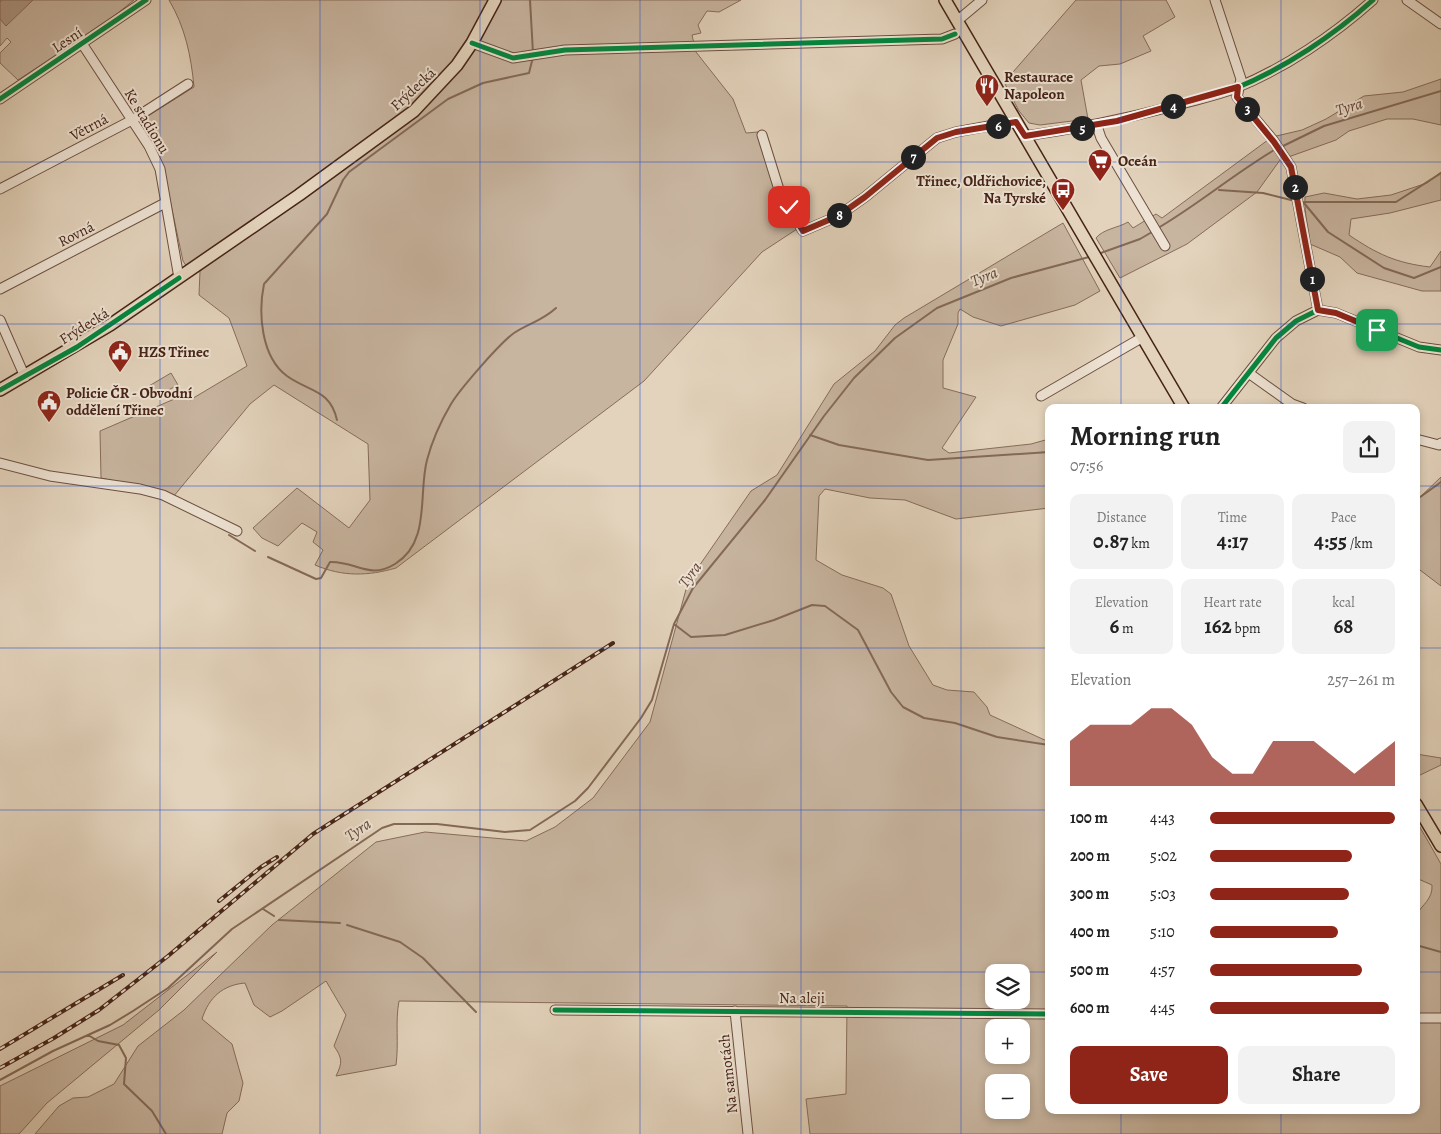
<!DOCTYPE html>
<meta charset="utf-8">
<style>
body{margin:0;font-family:Alegreya,serif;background:#f2f2f2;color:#222;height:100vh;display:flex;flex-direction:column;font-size:19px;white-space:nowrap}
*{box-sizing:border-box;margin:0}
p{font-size:16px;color:#767676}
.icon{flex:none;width:28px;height:28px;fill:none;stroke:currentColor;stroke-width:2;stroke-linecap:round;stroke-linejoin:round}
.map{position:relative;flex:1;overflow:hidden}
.details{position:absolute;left:1045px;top:404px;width:375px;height:710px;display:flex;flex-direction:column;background:#fff;border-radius:10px;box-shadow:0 2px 8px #0003}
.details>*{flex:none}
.buttons{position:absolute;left:985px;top:964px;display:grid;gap:10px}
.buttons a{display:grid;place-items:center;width:45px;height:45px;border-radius:10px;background:#fff;box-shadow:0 2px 8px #0003;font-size:25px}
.pin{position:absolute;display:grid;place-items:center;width:42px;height:42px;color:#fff;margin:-21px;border-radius:10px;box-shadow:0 2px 8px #0006}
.km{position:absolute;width:25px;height:25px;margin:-12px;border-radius:50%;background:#222;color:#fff;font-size:14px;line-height:25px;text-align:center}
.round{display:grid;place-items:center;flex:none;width:52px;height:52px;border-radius:10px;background:#f2f2f2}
.head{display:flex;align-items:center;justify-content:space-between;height:85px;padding:0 25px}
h1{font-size:28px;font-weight:600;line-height:38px}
.figures{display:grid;grid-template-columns:repeat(3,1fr);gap:8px;height:85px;padding:5px 25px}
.figures div{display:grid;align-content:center;border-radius:10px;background:#f2f2f2;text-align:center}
.figures b{font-size:21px;font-weight:600}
.figures small{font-size:14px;font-weight:400}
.figures p{font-size:14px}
.chart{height:140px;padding:10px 25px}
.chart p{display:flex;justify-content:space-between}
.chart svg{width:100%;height:90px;margin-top:5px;fill:#8f2418;opacity:.7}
.primary-button{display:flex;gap:10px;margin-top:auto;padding:10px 25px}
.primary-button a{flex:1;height:58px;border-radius:10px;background:#8f2418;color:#fff;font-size:20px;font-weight:600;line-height:58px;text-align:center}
.primary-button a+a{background:#f2f2f2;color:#222}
ul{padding:0 25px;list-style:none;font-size:16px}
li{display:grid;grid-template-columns:80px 60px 1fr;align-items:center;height:38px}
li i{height:12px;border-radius:6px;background:#8f2418}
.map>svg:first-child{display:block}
</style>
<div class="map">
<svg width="1441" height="1134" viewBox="0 0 1441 1134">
<rect width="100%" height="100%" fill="#e3d3bc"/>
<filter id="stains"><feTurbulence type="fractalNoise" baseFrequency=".004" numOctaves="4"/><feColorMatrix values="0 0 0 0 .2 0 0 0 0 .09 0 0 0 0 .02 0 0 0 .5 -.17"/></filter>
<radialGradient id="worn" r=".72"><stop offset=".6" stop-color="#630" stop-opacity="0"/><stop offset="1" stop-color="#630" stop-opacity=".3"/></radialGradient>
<path fill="#c8b5a0" stroke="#876c5b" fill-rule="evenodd" d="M0 0H134L103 25 18 80 0 63V53L11 42 7 38 0 46Z
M169 0H490L468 41 453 62 411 108 297 191 187 267 183 261 162 163 140 121 194 87C191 55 185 27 169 0Z
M500 0H741L719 12 707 11 698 25 701 33 692 35 696 52 733 99 746 133 758 132 777 191 797 229 762 252 644 381 396 568C368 576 343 577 315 565L323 550 313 542 317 532 302 523 278 546 262 538 253 528 297 488 349 528 370 500 368 444 274 385 250 404 173 497 158 490 101 478 100 431 186 394 190 400 247 366 229 318 199 295 200 271 417 115 461 68Z
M1076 0H1166L1175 17 1143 36 1151 51 1120 64 1099 66 1081 80 1088 119 1040 125 1029 123 1019 111 1004 82H1007L1013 72Z
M1441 79V125L1413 119H1387L1349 131 1336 140 1280 160 1257 192 1187 244 1120 278 1096 238C1103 229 1118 228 1128 222L1133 228 1156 214 1162 218 1272 137 1302 130 1326 119 1364 96 1403 92Z
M1441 172V200L1390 213 1351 219 1349 235C1377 254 1396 263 1430 267L1441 251V291H1422L1357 273 1340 257 1310 244C1309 228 1304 214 1305 197L1324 193 1357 199 1391 195 1427 183Z
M1063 223 1100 291 1075 305 1001 326 973 317 960 309 958 313V324L943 360V388L976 397 942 448 949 453 1031 444 1049 439V508L956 519 905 500 870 498 825 489 819 496 816 560 842 575 883 588 891 594 909 646 933 685 947 690 974 692 987 707 990 715 1049 742V1110H1416V915C1422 905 1433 899 1432 885L1416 878 1417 822 1441 864V1134H810L806 1099 846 1094 847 1006 399 1001C395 1022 399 1043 396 1065L336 1076C343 1062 342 1058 334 1046L346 1015 326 981 282 1011 270 1017 254 1005 245 983C223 985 209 997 202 1019L232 1044 243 1083 239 1101 227 1113 222 1134H35L59 1106 73 1098 88 1097 114 1084 138 1046 184 1010 272 925 376 842 425 832 526 841 555 827 593 798 650 722 688 582 751 491 777 475 834 384 875 351 895 325 904 318ZM994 972H1021V1000H994ZM994 1028H1021V1055H994ZM994 1082H1021V1110H994Z
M171 373 178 385 155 397 149 386Z
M1441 477V586L1416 567V501Z
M1416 754 1441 758V765L1416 777Z
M217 952 159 1010 47 1103 19 1134H0V1086L123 1025Z"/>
<path fill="#ae9784" stroke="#846958" d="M2 0H33L6 26 0 19V2Z"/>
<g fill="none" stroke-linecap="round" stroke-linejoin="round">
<path stroke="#846958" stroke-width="2" d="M530 0 533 53
M1281 147 1324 126 1441 91
M1219 190 1263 193 1295 201
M1300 202H1396L1441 173
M1304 203 1328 232 1384 268 1414 278 1441 267
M1158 228C1199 204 1235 173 1276 149
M1098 254 1140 239 1152 232
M337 420C330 389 309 392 287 376 261 357 258 313 264 284L327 214 343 180 349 172 448 99 483 83 529 73 533 57
M810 435 839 445 928 460 1049 452
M1416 500 1441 482
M229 535 255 551
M268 557 316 579 321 578 330 562C356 561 369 580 395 564 431 542 418 494 427 460 432 441 441 421 451 404 460 389 500 343 514 333 529 323 542 321 556 308
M674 624 691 637 725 635 774 620 812 605 825 606 858 630 891 692 903 707 924 718 955 723 997 737 1049 745
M263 909 274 916
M279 920 340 923
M347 925 400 942 423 958 476 1012
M1416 945 1441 952
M88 1035 98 1041 119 1045 126 1058 124 1084 152 1111 166 1134
M0 1080 53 1051 110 1025 133 1011 168 988 232 929 382 828 394 824H437L505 832 530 830 575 801 588 788 641 718 652 700 674 624 693 588 765 500 824 416 854 378 895 338 937 308 1011 278 1089 257"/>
<defs>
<path id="minor" d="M1215 0 1241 79 1237 97 1273 140 1291 167 1318 310
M1407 0 1441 24
M957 21 982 0
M472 43 513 58 565 50 942 39 955 34
M83 45 149 146 160 169 179 278
M0 99 146 0
M1097 126 1101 138 1165 246
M762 135 781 196 803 231 838 216 865 197 937 138 956 132 1016 121
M1025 136C1076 129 1124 119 1174 106 1194 100 1216 96 1236 88 1285 68 1334 35 1373 0
M0 189 132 120 188 84
M0 289 165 203
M0 320 25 377
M1250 374 1292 404 1303 408
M1041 396 1143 337
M1221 408 1276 338 1296 321 1318 310 1336 313 1419 347 1441 350
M1416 439 1439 445 1441 443
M0 463 50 476 140 489 163 495 237 531
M555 1010 1049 1014
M735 1011 748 1134
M1416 1018H1441"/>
<path id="major" d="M945 0 1184 408
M0 390 110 325 299 195 414 111 457 65 472 43 495 0
M1416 804 1441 846"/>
</defs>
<use href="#minor" stroke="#6d4f40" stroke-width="11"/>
<use href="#major" stroke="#462316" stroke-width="14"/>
<use href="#minor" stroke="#ede2d3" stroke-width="9"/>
<use href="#major" stroke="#e3d3bc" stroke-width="11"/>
<defs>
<path id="rail" d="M219 901 261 867 277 857
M0 1049 123 975
M0 1068 54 1038 99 1010 168 956 313 834 613 643"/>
</defs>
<use href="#rail" stroke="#462316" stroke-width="4"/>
<use href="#rail" stroke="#ede2d3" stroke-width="2" stroke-dasharray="5.5" stroke-linecap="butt"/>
<defs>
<path id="cycleway" d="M472 43 513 58 565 50 942 39 955 34
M0 99 146 0
M1025 136C1076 129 1124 119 1174 106 1194 100 1216 96 1236 88 1285 68 1334 35 1373 0
M0 390 77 347 179 278
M1221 408 1276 338 1296 321 1318 310 1336 313 1419 347 1441 350
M555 1010 1049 1014"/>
</defs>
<use href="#cycleway" stroke="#ede2d3" stroke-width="8"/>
<use href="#cycleway" stroke="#00873e" stroke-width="5"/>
</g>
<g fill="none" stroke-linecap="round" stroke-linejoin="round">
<defs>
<path id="route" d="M789 207 803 231 838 216 865 197 937 138 956 132 1016 122 1025 136 1117 121 1238 87 1237 97 1274 142 1291 167 1318 310 1336 313 1377 330"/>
</defs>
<use href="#route" stroke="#fff" stroke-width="10"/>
<use href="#route" stroke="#8f2418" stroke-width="6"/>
</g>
<path fill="none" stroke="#1d4ed8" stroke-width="1" stroke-opacity="0.55" d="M160 0V1134M320 0V1134M480 0V1134M640 0V1134M801 0V1134M961 0V1134M1121 0V408M1281 0V408M0 162H1441M0 324H1441M0 486H1049M1416 486H1441M0 648H1049M1416 648H1441M0 810H1049M1416 810H1441M0 972H1049M1416 972H1441M1121 1110V1134M1281 1110V1134"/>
<defs>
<symbol id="restaurant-pin" viewBox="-11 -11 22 30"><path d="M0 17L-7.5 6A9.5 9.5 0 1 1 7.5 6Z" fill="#8f2418" stroke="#ede2d3"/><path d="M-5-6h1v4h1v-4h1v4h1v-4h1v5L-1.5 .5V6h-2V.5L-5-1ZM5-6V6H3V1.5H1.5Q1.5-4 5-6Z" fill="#fff"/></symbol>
<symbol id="supermarket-pin" viewBox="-11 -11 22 30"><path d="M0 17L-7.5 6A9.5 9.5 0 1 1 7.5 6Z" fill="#8f2418" stroke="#ede2d3"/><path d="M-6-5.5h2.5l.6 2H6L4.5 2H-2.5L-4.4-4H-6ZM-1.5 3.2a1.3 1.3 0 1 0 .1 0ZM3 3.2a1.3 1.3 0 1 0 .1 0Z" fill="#fff"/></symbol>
<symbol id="bus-pin" viewBox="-11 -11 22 30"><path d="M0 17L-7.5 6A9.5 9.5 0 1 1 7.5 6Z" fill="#8f2418" stroke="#ede2d3"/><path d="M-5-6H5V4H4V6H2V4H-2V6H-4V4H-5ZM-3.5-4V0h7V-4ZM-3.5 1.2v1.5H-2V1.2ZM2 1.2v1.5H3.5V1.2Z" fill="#fff"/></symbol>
<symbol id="civic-pin" viewBox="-11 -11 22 30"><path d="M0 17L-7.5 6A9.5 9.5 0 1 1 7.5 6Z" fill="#8f2418" stroke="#ede2d3"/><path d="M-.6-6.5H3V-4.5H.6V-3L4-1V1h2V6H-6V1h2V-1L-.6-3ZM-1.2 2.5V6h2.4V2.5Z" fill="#fff"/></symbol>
</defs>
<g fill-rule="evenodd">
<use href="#restaurant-pin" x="973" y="72" width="28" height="38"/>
<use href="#supermarket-pin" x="1086" y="147" width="28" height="38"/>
<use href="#bus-pin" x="1049" y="176" width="28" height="38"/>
<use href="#civic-pin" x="106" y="338" width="28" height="38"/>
<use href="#civic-pin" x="35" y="388" width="28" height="38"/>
</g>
<g text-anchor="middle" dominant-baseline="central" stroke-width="4" stroke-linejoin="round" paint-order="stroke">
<g font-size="15" fill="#462316" stroke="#ede2d3">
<text transform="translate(67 40) rotate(-34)">Lesní</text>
<text transform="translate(413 89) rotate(-43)">Frýdecká</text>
<text transform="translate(147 121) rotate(59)">Ke stadionu</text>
<text transform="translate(89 127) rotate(-28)">Větrná</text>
<text transform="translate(76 234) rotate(-27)">Rovná</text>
<text transform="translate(84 326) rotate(-32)">Frýdecká</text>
<text x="802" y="998">Na aleji</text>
<text transform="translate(728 1074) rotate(-96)">Na samotách</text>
</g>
<g font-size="15" font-weight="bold" fill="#462316" stroke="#ede2d3" text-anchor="start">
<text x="1004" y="77">Restaurace<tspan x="1004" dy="17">Napoleon</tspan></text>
<text x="1118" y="161">Oceán</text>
<text x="1046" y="181" text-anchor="end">Třinec, Oldřichovice,<tspan x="1046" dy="17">Na Tyrské</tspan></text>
<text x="138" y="352">HZS Třinec</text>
<text x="66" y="393">Policie ČR - Obvodní<tspan x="66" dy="17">oddělení Třinec</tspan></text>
</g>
<g font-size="16" font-style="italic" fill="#654637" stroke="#ede2d3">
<text transform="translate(1349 107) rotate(-17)">Tyra</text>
<text transform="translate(984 277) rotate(-22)">Tyra</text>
<text transform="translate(690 575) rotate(-54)">Tyra</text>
<text transform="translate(358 830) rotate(-34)">Tyra</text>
</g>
</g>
<rect width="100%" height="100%" filter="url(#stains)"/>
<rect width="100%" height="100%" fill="url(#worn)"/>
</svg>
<div class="buttons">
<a><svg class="icon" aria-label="layers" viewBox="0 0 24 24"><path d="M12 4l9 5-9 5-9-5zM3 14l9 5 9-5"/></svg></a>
<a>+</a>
<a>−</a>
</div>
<div class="pin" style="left:1377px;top:330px;background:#1e9e55"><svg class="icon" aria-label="arrive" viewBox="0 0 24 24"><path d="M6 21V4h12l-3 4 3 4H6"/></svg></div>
<div class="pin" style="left:789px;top:207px;background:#d93025"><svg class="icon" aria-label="check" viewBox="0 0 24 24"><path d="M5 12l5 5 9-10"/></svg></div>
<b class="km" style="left:1312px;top:279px">1</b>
<b class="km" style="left:1295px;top:187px">2</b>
<b class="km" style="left:1247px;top:109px">3</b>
<b class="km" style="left:1173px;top:106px">4</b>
<b class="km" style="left:1082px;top:128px">5</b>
<b class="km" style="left:998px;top:126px">6</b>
<b class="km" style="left:913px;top:157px">7</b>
<b class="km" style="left:839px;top:215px">8</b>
<section class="details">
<div class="head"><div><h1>Morning run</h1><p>07:56</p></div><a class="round"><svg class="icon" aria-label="share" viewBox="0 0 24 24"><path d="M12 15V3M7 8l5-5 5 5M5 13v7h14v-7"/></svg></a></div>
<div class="figures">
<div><p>Distance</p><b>0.87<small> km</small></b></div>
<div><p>Time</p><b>4:17</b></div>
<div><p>Pace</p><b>4:55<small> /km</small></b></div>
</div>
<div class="figures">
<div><p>Elevation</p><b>6<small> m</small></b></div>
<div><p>Heart rate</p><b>162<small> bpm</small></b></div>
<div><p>kcal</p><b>68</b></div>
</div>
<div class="chart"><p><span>Elevation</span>257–261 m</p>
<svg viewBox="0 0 160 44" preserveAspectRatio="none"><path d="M0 44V22L10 14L20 14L30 14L40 6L50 6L60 14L70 30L80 38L90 38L100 22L110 22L120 22L130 30L140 38L150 30L160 22V44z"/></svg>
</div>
<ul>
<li><b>100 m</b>4:43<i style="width:100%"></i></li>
<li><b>200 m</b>5:02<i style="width:77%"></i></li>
<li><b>300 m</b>5:03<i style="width:75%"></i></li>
<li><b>400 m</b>5:10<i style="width:69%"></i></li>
<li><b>500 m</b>4:57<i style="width:82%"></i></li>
<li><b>600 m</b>4:45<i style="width:97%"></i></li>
</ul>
<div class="primary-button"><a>Save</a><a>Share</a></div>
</section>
</div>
